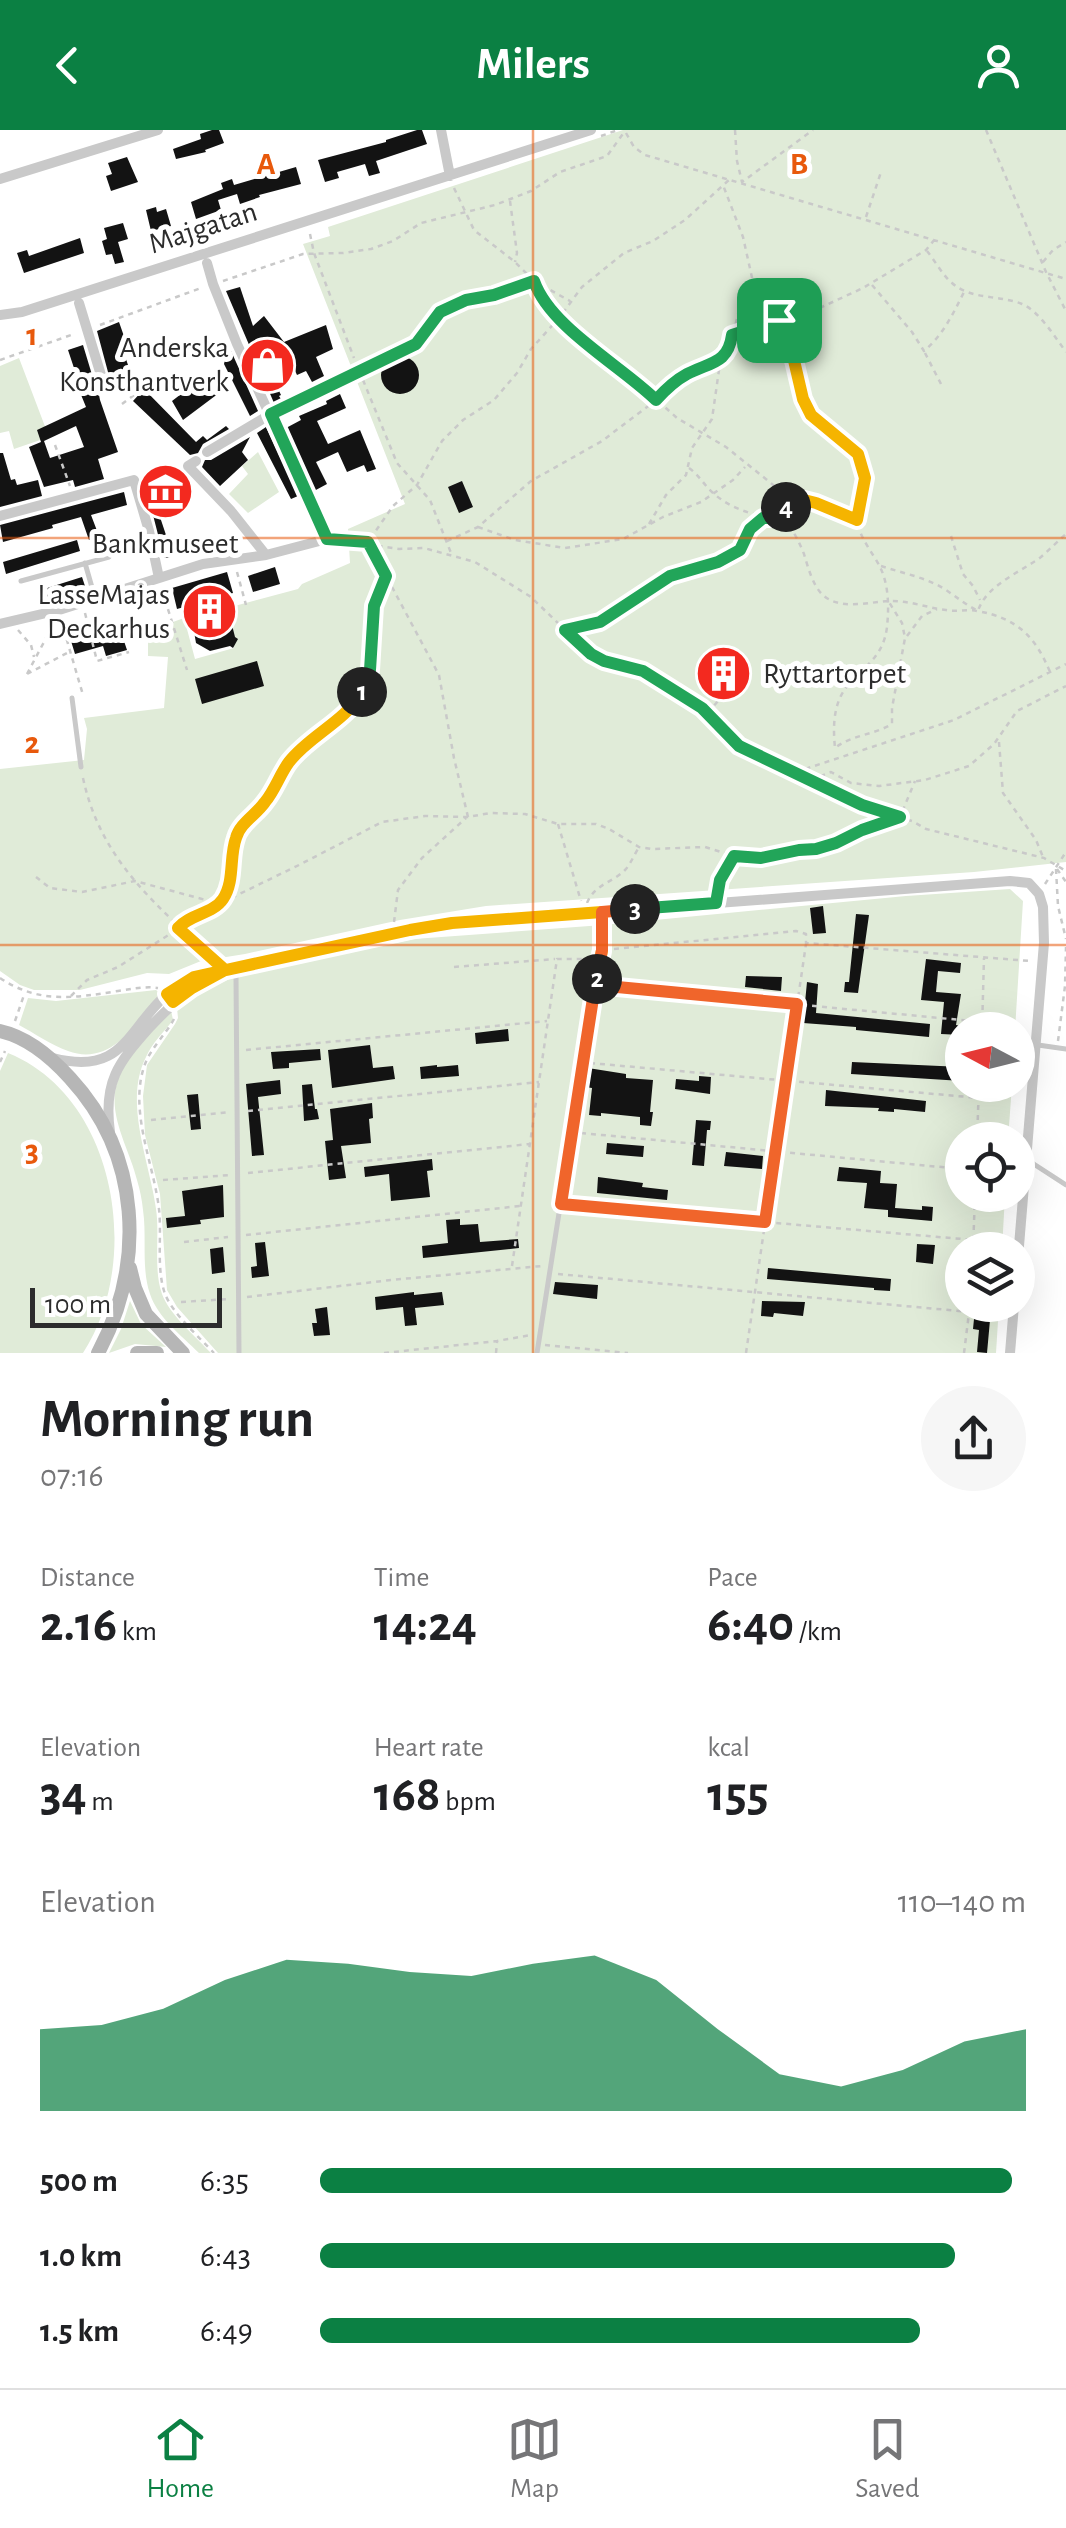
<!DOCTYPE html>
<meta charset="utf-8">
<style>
body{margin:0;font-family:"Alegreya Sans",sans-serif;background:#f6f6f6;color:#202124;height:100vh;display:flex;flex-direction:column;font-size:38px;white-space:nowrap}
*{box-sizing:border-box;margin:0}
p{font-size:32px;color:#757577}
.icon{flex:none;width:55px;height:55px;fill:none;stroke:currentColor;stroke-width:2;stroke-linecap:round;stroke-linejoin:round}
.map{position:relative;height:1223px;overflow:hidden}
.panel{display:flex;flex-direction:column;background:#fff;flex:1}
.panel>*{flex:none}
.needle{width:65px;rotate:277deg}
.tools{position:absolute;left:945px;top:882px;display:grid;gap:20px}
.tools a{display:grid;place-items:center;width:90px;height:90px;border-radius:50%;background:#fff;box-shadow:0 10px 40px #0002;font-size:50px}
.scale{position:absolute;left:30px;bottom:25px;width:192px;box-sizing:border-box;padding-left:10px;border:5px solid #2c2c2c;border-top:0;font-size:28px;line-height:35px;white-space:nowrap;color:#2c2c2c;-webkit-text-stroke:8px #fff;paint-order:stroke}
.pin{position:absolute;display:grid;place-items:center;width:85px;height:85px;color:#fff;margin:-42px;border-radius:20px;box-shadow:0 5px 15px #0006}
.km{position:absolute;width:50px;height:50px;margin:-25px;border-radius:50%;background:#222;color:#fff;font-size:28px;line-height:50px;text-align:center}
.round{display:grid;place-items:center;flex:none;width:105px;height:105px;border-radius:52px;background:#f6f6f6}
.headline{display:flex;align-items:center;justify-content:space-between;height:170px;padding:0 40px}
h1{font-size:55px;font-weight:700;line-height:75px}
.metrics{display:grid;grid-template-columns:repeat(3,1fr);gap:15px;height:170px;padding:10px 40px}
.metrics div{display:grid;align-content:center}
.metrics b{font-size:50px;font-weight:700}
.metrics small{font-size:28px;font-weight:400}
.metrics p{font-size:28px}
.chart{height:280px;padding:20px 40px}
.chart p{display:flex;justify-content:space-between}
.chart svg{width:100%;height:180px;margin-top:10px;fill:#0b8043;opacity:.7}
ul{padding:0 40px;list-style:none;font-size:32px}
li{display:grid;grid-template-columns:160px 120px 1fr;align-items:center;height:75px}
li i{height:25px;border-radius:12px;background:#0b8043}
header{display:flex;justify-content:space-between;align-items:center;height:130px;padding:0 40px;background:#0b8043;color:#fff;font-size:45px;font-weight:700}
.menu{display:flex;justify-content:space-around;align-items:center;height:140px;border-top:2px solid #e0e0e0;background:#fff;font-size:28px;color:#757577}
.menu a{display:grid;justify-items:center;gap:5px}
.menu .on{color:#0b8043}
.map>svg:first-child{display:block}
</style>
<header><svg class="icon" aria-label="back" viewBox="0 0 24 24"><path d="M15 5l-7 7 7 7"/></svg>Milers<svg class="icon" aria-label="person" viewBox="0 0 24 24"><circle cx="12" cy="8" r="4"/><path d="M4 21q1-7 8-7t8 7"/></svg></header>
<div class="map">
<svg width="1066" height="1223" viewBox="0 0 1066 1223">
<rect width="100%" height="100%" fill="#fff"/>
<path fill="#e0ebd8" d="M623 0H1066V732L974 742 486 776 400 790 245 824 201 831 169 844 147 843 80 860H34L20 855 0 841V639L84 630 87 599 84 588 164 578 168 527 148 526V501L184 488 195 529 234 518 227 478 298 459 302 454 350 433 348 399 405 374 303 114 330 106 328 97Z
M19 228 49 307 14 319 9 301 0 303V236Z
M258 322 279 362 248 383 229 364 248 344 242 336Z
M1010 759 1023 771 1015 900H962V955H1012L1008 1010H962V1065H1005L1002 1120H962V1175H999L996 1223H218L177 1177 167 1160 160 1064 145 1005 143 966 147 935 175 894 178 888 177 878 196 864 236 846 414 809 603 795 906 766Z
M156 860 162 865C137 893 111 937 68 921 51 915 34 903 19 895L28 868 56 871Z
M171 880 173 890C164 902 152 913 146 927 123 972 150 1033 156 1079 160 1105 153 1139 162 1164 169 1184 196 1207 211 1223H199C181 1205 158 1188 150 1164 141 1138 147 1107 143 1080 142 1070 140 1060 137 1050 130 1020 107 985 117 953 126 924 152 902 171 880Z
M8 923C117 967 143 1131 83 1223H0V941Z
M130 1171 141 1194 166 1217 135 1214 109 1223 121 1199Z"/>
<path fill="#131313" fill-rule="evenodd" d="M212 0H219L224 13 205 20 206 22 176 29 173 19 201 9 200 4Z
M417 0H422L427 14 376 31 380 43 369 46 365 34 337 42 339 48 325 52 318 30 386 12V10Z
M127 27 138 52 111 61 106 46 112 44 108 33Z
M296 37 301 54 259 65 260 67 240 74 237 64 218 70 221 80 196 89 191 72 223 59 221 53 232 49 234 55Z
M156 77 157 82 166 79 171 96 151 101 146 80Z
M123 93 128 109 118 112 124 132 115 134 112 124 106 125 102 111 107 109 104 98Z
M80 108 84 123 24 143 17 123 27 120 29 126Z
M240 157 253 196 264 186 284 212 326 195 333 219 316 227 324 246 312 252 306 241 297 245 290 230 269 240 281 265 279 266 281 269 274 273 226 161Z
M119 192 126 212 121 214 131 244 112 257 97 201Z
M227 212 258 281 250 286 224 234 225 230 219 215Z
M83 215 96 258 102 263 99 265 100 270 118 322 98 329 104 349 75 357 73 350 44 357 29 317 41 312 37 300 86 277 75 250H78L68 220ZM76 296 84 317 50 328 44 311Z
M381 245a19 19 0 1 1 38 0a19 19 0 1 1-38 0Z
M202 248 209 257 214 253 219 263 183 290 172 271Z
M144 259 196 312 203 306 207 310 226 296 229 299 203 314 198 323 190 325 133 271Z
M340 264 346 278 317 291 328 314 360 300 376 339 367 342 364 335 347 342 338 322 316 332 327 354 314 361 286 298 301 290 299 286 327 274 326 271Z
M266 297 298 366 291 369 257 303Z
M250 307 242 322 248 330 220 356 202 337 205 330H211Z
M0 323H3L11 350 15 349 17 355 38 350 42 366 0 377Z
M175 350 179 365 155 372 151 356Z
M462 351 473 377 459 383 448 357Z
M124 362 127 375 91 385 99 406 89 410 81 387 52 395 53 398 3 412 0 395Z
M159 384 167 408H170L173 427 164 428 153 385Z
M77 410 80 421 6 444 3 432Z
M275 437 280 454 253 462 248 446Z
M227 442 233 463 177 479 172 458Z
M82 447 87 462 49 474 44 459Z
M206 474 230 487 235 507 238 509 233 518 230 516 210 521 196 513 193 496Z
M115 496 120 499 127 520 106 526 103 516 75 524 71 511 95 503 94 500Z
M257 531 264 556 202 574 195 549Z
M823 776 826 803 813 804 810 778Z
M856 784 869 785 858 863 844 862 845 852H849Z
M926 829 961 833 960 843 938 841 936 862 961 864 956 895 962 896V905L941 904 944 872 921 870Z
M746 846 782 847 781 861 745 857Z
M807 852 818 854 816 883 930 894 929 907 856 900V897L803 893Z
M508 899 509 911 476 914 475 903Z
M370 915 373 938 393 936 395 949 332 958 328 920Z
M320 919 321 930 289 933V938L273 939 271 922Z
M852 932 962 937V951L851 944Z
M437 935V937L458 935 459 946 421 949 420 937Z
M588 938 626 944V948L653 950 650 982H653L651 996 640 995V987L601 983V986L589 985 592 958 585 957Z
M699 946 711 947 710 964 675 959 676 949 699 951Z
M280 950 281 964 258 967 264 1025 252 1026 246 954Z
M312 954 315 979H317L319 989 304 991 302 955Z
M826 960 926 971 925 982 894 979V982L878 981 879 978 825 976Z
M198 964 201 999 191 1000 187 965Z
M372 973 373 988 369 989 371 1013 341 1016 346 1048 329 1050 325 1011 333 1010 330 979Z
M696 990 711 991 710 1000H707L704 1036 692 1035Z
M607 1013 644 1016 643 1027 606 1024Z
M726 1022 763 1026 762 1039 724 1036Z
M432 1029 433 1040 427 1041 430 1067 391 1071 389 1044 365 1047 364 1037Z
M839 1037 881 1041 880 1053 897 1054 895 1078 922 1080V1076L933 1077 932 1091 888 1087V1080L864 1078 867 1053 837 1051Z
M598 1047 643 1053 642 1057 668 1060 667 1070 597 1063Z
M223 1055 224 1087 200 1090 201 1094 167 1098 166 1088 185 1086 182 1061Z
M460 1089V1095L478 1094 480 1112 518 1109 519 1118 423 1128 422 1116 448 1113 446 1090Z
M265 1112 269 1146 252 1148 251 1137 257 1136 255 1113Z
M917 1114 935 1115 933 1134 916 1132Z
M223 1117 225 1142 212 1144 210 1119Z
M768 1138 891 1149 890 1161 874 1160V1158L767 1149Z
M555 1152 598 1155 597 1169 553 1164Z
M414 1162V1165L442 1162 444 1175 415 1178 417 1195 405 1196 403 1177 376 1180 375 1167Z
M762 1171 805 1172 803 1186 774 1183 773 1187 761 1186Z
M327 1177 330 1205 314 1206 312 1193H317L315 1179Z
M974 1189 990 1190 987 1223 977 1222 979 1200 973 1199Z"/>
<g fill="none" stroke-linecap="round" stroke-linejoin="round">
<path stroke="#c9c9c9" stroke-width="2.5" stroke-dasharray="5 5" stroke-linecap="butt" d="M735 0 737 31 742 52 813 0
M986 0 1046 142 1066 181
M626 3 634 17 645 25 1066 149
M601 6 618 0
M454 58 474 100 515 132 534 151 545 173 588 216 638 253 677 288 726 317 787 366C785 397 794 398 804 424 808 437 813 457 824 466 842 481 872 471 892 471 911 471 928 478 946 480 956 482 967 479 977 481 1017 488 1035 506 1050 542
M510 71 517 123 515 132
M866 87 881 42
M310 104 314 123 354 228
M927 121C935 131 944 147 952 153 971 170 1000 165 1022 174 1039 181 1055 207 1066 222
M1043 132 1053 120 1066 112
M223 151 303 124 343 123 371 119 393 111 421 93 495 75 531 61 560 42 607 26 625 1
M753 152C765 171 781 188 790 210 798 233 796 263 810 283 822 300 854 312 860 329 869 356 855 366 857 389 858 406 873 423 880 437 889 455 889 478 887 497 883 530 861 537 845 559 833 576 833 598 835 618 851 605 874 605 892 594V578L905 508 902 493 889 472
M872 155 912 202 924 221C943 205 953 184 964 162
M100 195 201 158
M734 204 779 190 798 188 863 158 926 120 935 109
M925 223 941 254
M0 230 74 204
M369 236 415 214 440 182 466 170 494 165 534 151 570 171
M363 250 397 333 430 370 451 423
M122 274 164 243
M55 315 70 356
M689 338C699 345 704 355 713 363 732 380 760 388 784 388
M789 367 816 373 857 390
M649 394 666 365 686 345 692 318 712 289 720 233
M478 397 515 410 565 418 623 409 663 387 701 372 733 350 745 337
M951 406 963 444 973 456 980 470
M338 410 399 419 424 418 475 432 531 467 591 525 604 531 643 541 701 578 739 616 862 675 912 691 926 699 1044 728 1066 741
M447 411 478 397 531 351 602 311 647 277 683 246 720 230 730 217 741 172 753 152 743 107 723 55
M881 436C902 443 924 447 943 458 955 466 965 474 978 481 986 455 1021 442 1041 427 1050 419 1058 411 1066 404
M237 442 246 475
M162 460 187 540
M85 483 97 531 129 522
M61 490 83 565
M18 500 31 515 34 527
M566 500 599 492 670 446 718 432 740 420 750 399 763 388
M907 506 922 486 937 479
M27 544 53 495
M27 544 69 522
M708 583 736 549
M999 612 1003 663 1036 710 1043 727
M796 642 954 590 1066 534
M83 648C101 732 158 776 217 832
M811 650 831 642 851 653 879 656 925 650 969 636 994 614 1017 581 1066 556
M468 687 454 628 439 545 368 412 393 376 417 355 442 311 463 290 494 270 517 243 531 219 559 188 582 157 624 123 653 111 685 90 730 49
M558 694 581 771
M1056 739 1058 776 1066 809
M1057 739 1066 752
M36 747 50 758 82 762 135 751 217 773
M1045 754 1066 722
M718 760 726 737 733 727
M222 770 231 746 235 710 240 698 265 673 287 634 307 612 335 592 361 566 369 540 374 476 385 448
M587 773C595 754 612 753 625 740 630 735 634 725 638 719
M394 792 398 760 422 728 466 688
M614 819 796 801 806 804V813L1030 831
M454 837 555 829
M0 848C39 874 74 868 118 861 132 859 145 856 158 858
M603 856 982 892
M71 866 87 850 118 837 178 799 186 790 299 735 382 692 425 686 468 687 490 683 525 684 558 694H596L609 699 639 717 652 719 705 717 740 728H761L799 720 816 719 836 713 862 700 900 687 915 651
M174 889C166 904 151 918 145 934 128 980 154 1034 159 1079 162 1106 156 1138 165 1164 173 1184 199 1207 214 1223
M15 891 24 865
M982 900 984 828
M1058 911 1065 856 1066 817
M246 920 547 891
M0 932 5 921
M590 933 979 968
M248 981 539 952
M151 990 230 982
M581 1003 962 1039
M977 1010 979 955
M248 1043 530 1014
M163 1050 230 1045
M567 1075 974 1110
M246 1105 520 1076
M184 1112 228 1107
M973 1120 975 1065
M512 1136 557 829H594
M558 1144 970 1182
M247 1167 391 1150 542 1136
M181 1172 229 1169
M545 1215 628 1223
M384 1223 497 1211 531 1205
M496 1223 497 1212
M746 1223 806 814
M964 1223 970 1175"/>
<path stroke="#c9c9c9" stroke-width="5" d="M85 433 95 468
M21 451 109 427
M72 568 81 637
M233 838 236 846 239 1223
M1038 915 1066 919
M1026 1029 1066 1055
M537 1223 594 861 603 820 602 785"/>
<path stroke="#c9c9c9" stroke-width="10" d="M441 0 450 46
M0 49 158 0
M79 173 104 255
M0 185 22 182 591 0
M207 322 271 284 359 241
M196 331 188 336 231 381 266 425
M0 386 134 350 149 401 159 448
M0 494 59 480 203 434 266 425 327 409 237 214 213 154 207 133
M53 928C123 946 126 901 167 864 175 857 185 852 194 847L410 800 453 793 1010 751 1029 753 1039 764 1043 777 1044 813 1018 1128
M110 1002C103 952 118 933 150 897 169 877 186 861 211 847
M1010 1223 1014 1175"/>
<path stroke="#b6b6b6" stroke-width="14" d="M0 901C27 907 52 928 70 948 141 1025 146 1133 98 1223
M130 1138 135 1158 146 1184 183 1223
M137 1223H157"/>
</g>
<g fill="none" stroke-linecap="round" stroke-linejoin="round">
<defs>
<path id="split-1" d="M362 562 370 540 374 476 386 446 368 412 327 409 271 284 416 214 440 182 466 170 494 165 534 151C550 197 620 235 656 270 665 260 676 250 687 244 710 232 728 234 732 205L779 190"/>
<path id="split-2" d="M362 562C345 592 310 605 289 632 280 644 275 660 265 672 256 685 240 693 236 708 229 727 235 751 223 769 213 784 190 784 178 798L225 840 192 858 173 872 167 864 194 847 410 800 452 793 602 782V820L597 849"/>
<path id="split-3" d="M597 849 596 855 797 874 765 1092 561 1074 594 862 602 820V782L635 779"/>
<path id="split-4" d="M635 779 716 773 720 750 734 726 761 728 799 720 816 719 836 713 862 700 900 687 862 675 739 616 702 578 643 541 604 531 591 524 565 500 600 492 670 446 718 432 740 420 750 399 763 388H786V377"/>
<path id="split-5" d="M779 190 789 209 803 269 811 285 858 324 865 348 857 390 816 373 788 366 786 377"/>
</defs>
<use href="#split-1" stroke="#fff" stroke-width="20"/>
<use href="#split-2" stroke="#fff" stroke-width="20"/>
<use href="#split-3" stroke="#fff" stroke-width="20"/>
<use href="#split-4" stroke="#fff" stroke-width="20"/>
<use href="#split-5" stroke="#fff" stroke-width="20"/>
<use href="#split-1" stroke="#22a559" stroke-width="12"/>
<use href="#split-2" stroke="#f5b400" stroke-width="12"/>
<use href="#split-3" stroke="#f0652b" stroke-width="12"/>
<use href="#split-4" stroke="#22a559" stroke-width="12"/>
<use href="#split-5" stroke="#f5b400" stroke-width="12"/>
</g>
<path fill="none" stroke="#e8590c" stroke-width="2.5" stroke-opacity="0.55" d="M533 0V1223M0 408H1066M0 815H1066"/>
<defs>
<symbol id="shop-disc" viewBox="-11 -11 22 22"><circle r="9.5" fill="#f3291f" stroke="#fff"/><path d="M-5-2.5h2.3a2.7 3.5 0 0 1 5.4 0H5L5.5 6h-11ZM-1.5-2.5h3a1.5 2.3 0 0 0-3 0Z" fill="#fff"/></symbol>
<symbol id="museum-disc" viewBox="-11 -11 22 22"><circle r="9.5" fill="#f3291f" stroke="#fff"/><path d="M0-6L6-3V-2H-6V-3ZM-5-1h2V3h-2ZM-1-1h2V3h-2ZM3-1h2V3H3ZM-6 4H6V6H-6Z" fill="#fff"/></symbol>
<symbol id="building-disc" viewBox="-11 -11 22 22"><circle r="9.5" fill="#f3291f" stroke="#fff"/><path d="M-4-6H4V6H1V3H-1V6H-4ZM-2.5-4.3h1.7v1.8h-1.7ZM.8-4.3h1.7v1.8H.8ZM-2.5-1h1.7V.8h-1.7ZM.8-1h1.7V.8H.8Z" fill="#fff"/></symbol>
</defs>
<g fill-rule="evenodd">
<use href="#shop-disc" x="236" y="204" width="63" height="63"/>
<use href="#museum-disc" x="134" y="330" width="63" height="63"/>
<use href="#building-disc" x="178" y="450" width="63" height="63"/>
<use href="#building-disc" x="692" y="512" width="63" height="63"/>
</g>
<g text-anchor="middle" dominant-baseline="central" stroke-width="10" stroke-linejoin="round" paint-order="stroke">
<g font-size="30" fill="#2c2c2c" stroke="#fff">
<text transform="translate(203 98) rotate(-18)">Majgatan</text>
</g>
<g font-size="30" fill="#2c2c2c" stroke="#fff" text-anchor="end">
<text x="229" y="218">Anderska<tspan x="229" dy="34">Konsthantverk</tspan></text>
<text x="165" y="414" text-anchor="middle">Bankmuseet</text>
<text x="170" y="465">LasseMajas<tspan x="170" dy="34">Deckarhus</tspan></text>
<text x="763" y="544" text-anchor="start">Ryttartorpet</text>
</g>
</g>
<g font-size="32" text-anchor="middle" font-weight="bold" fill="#e8590c" stroke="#fff" stroke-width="10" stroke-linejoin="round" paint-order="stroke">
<text x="266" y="44">A</text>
<text x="799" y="44">B</text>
<text x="32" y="215">1</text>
<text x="32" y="623">2</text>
<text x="32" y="1031">3</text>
</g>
</svg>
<div class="tools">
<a><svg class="needle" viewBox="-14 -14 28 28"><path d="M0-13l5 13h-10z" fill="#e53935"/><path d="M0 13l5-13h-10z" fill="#757577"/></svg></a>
<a><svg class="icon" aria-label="locate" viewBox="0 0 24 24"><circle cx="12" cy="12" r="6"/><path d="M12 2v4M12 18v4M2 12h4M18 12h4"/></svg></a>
<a><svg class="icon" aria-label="layers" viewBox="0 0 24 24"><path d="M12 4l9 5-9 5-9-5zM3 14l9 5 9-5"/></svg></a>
</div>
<div class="scale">100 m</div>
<div class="pin" style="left:779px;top:190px;background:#1e9e55"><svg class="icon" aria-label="arrive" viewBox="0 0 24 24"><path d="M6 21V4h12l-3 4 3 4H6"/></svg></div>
<b class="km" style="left:362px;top:562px">1</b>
<b class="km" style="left:597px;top:849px">2</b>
<b class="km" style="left:635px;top:779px">3</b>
<b class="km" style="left:786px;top:377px">4</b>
</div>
<section class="panel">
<div class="headline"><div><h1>Morning run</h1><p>07:16</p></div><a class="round"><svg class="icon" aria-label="share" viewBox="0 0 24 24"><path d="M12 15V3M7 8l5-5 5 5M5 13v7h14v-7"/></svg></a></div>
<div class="metrics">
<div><p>Distance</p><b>2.16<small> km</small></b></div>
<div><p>Time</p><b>14:24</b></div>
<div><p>Pace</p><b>6:40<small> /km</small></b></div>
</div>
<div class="metrics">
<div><p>Elevation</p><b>34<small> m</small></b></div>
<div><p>Heart rate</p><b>168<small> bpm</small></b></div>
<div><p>kcal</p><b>155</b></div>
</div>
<div class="chart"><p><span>Elevation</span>110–140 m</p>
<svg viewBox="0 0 160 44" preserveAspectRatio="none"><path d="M0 44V24L10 23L20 19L30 12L40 7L50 8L60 10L70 11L80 8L90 6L100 12L110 24L120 35L130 38L140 34L150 27L160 24V44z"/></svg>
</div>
<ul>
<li><b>500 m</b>6:35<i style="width:98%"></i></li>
<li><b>1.0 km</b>6:43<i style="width:90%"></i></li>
<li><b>1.5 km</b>6:49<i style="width:85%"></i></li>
</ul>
</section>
<nav class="menu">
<a class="on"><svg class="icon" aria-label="home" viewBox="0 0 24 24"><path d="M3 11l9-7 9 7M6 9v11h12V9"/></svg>Home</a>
<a><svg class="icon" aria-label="map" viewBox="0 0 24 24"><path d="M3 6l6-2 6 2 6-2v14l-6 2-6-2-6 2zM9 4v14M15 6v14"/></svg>Map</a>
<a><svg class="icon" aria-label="saved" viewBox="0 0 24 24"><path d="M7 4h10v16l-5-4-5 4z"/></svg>Saved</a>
</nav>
